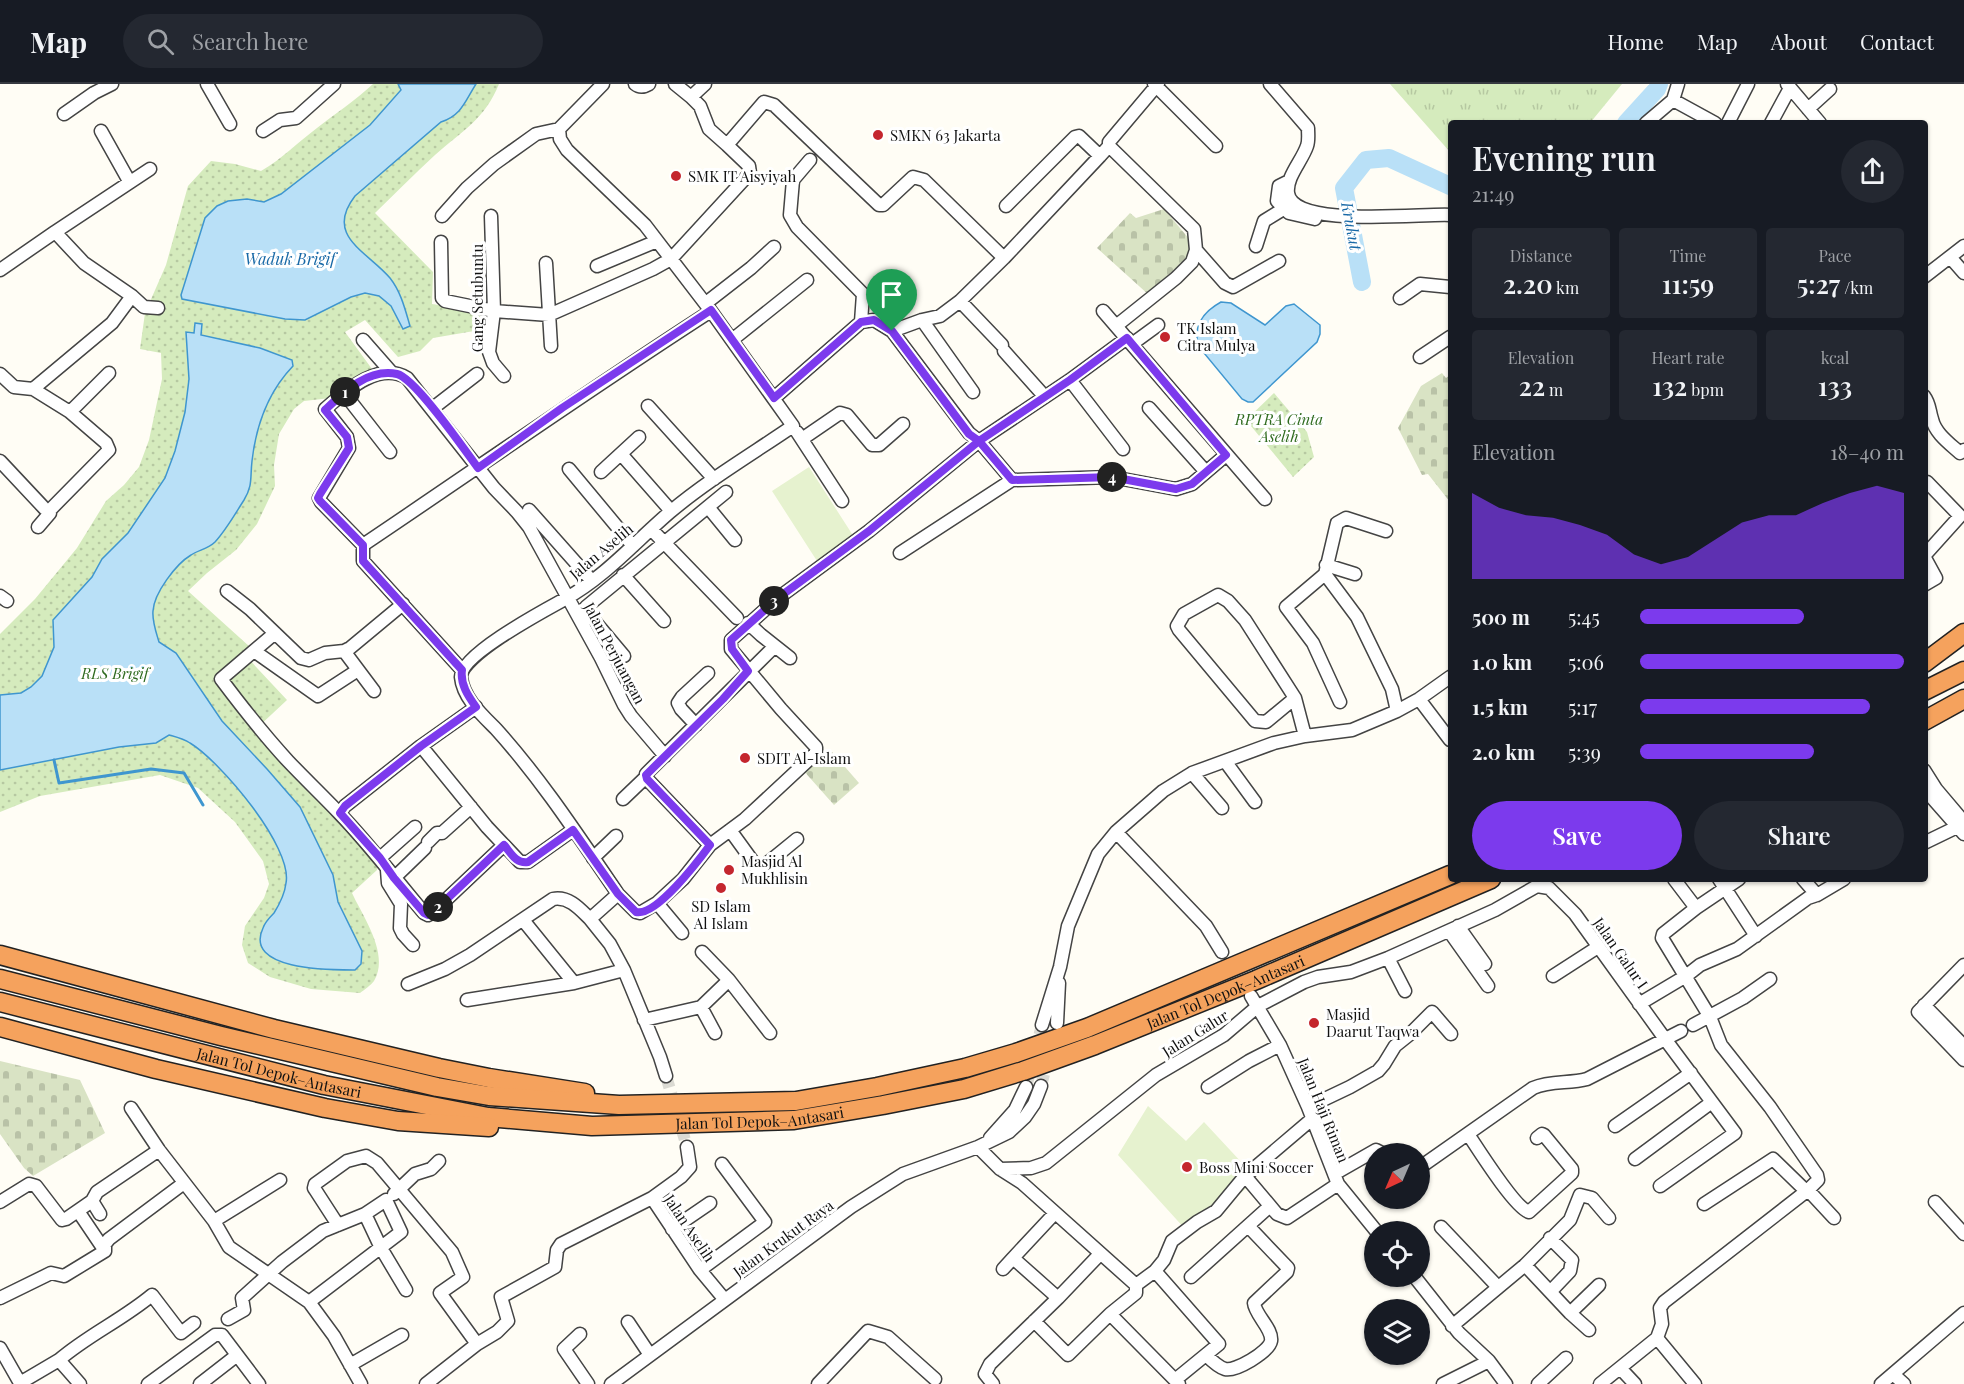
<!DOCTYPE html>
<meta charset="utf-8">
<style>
body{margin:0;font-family:"Playfair Display",serif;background:#242831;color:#f1f3f6;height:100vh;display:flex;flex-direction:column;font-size:22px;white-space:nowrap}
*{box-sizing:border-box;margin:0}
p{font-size:20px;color:#9ea1a6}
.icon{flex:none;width:33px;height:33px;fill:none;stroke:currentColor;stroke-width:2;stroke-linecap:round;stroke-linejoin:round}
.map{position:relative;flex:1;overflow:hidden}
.side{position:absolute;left:1448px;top:36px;width:480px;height:762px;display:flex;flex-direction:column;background:#171b24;border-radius:6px;box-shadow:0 2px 4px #0004}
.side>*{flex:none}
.needle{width:39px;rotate:224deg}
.buttons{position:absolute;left:1364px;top:1059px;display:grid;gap:12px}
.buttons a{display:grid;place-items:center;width:66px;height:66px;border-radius:50%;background:#171b24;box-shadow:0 2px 4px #0004;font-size:30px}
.pin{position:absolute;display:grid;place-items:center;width:51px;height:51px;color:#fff;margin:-62px -26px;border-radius:50% 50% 50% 0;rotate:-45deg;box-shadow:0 0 6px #0007}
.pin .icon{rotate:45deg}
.km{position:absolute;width:30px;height:30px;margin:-15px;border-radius:50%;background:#222;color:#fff;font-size:16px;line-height:30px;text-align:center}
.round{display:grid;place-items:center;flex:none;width:63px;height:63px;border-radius:32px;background:#242831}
.headline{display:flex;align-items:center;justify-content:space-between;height:102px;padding:0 24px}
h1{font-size:33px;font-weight:600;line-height:45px}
.stats{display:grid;grid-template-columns:repeat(3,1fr);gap:9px;height:102px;padding:6px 24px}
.stats div{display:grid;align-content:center;border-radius:6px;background:#242831;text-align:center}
.stats b{font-size:26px;font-weight:600}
.stats small{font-size:16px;font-weight:400}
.stats p{font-size:16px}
.chart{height:168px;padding:12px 24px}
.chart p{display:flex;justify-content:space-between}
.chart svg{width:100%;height:108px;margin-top:6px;fill:#7c3aed;opacity:.7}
.primary-button{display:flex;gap:12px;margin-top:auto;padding:12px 24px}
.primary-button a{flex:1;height:69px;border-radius:36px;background:#7c3aed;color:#fff;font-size:24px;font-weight:600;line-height:69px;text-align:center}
.primary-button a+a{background:#242831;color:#f1f3f6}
ul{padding:0 24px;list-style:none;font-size:20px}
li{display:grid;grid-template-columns:96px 72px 1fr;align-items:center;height:45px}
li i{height:15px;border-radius:8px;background:#7c3aed}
header{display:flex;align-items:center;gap:36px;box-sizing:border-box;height:84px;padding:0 30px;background:#171b24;border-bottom:2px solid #363941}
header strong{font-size:28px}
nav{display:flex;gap:33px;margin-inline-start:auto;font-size:21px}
.search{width:420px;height:54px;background:#242831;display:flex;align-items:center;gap:15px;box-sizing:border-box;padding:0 21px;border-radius:33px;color:#9ea1a6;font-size:22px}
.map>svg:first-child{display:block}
</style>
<header>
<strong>Map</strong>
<div class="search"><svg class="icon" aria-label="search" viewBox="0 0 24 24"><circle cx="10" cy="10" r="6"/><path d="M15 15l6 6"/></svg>Search here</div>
<nav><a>Home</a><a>Map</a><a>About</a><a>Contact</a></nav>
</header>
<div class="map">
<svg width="1964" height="1300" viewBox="0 0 1964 1300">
<defs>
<pattern id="grass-tufts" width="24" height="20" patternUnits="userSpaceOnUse" patternTransform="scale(1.5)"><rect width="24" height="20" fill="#d5ebbd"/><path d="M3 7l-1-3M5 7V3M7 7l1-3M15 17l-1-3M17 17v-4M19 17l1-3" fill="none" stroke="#b6c8a1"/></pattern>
<pattern id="cemetery-stones" width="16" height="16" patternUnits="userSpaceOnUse" patternTransform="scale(1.5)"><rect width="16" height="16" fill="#d9e3c4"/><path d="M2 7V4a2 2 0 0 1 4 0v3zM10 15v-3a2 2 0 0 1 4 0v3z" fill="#b9c2a7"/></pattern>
<pattern id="park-dots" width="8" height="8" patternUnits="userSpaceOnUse" patternTransform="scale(1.5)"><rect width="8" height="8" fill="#d5ebbd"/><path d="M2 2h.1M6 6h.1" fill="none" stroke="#b6c8a1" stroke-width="1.8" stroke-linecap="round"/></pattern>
</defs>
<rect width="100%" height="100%" fill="#fffdf5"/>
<path fill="url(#grass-tufts)" d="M1390 0H1622L1590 39H1450V68Z"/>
<path fill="url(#cemetery-stones)" d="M1164 125 1201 169 1150 212 1097 164 1130 129 1136 134Z
M1442 289 1446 294 1450 291V418L1428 390 1422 391 1398 344 1421 302Z
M832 668 859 699 834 721 802 685 819 670 824 674Z
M0 977 80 996 105 1049 33 1092 24 1084 0 1050Z"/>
<path fill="url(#park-dots)" d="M373 0H499C485 35 462 47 435 71 414 90 395 110 375 129L433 188 432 220 482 228 474 247 433 254 420 267 398 273 365 236 345 248 372 285 331 314 304 317 294 325 279 350 274 381 275 402 257 440 236 466 207 489 188 507 250 563 245 571 287 616 257 644 377 778V786L352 809C363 833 390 870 374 897 371 901 364 906 360 909L311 905 270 893 248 879 242 861 245 842 264 814 269 800 263 777 235 738 198 704 160 691 40 712 0 728V550L35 515 77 464 106 417 124 401 139 383 149 356 162 295 161 269 140 265 145 229 166 181 188 102 211 77 235 80 261 87C282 75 298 58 317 44 336 29 356 16 373 0Z
M1274 309 1307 348 1314 373 1293 393 1246 336Z"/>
<path fill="#e6f2cf" d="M809 383 854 453 817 477 772 407Z
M1148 1022 1186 1057 1204 1038 1257 1095 1235 1114 1186 1146 1118 1071Z"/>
<path fill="#b9e0f7" stroke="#3f96cf" stroke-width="1.5" d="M398 0H476C465 17 462 31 441 38L355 112C324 152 367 167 390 194 401 208 405 225 410 242L403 245 391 222 379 212 365 209 351 213 305 236 285 235 182 215 181 211 205 134 217 122 228 117 247 115 264 118 281 110 370 41 401 6Z
M1221 218 1231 219 1265 241 1286 222 1294 220 1320 241V250L1317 258 1253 318H1248L1242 315 1199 263C1192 243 1203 228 1221 218Z
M195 239 202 240 201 251 260 264 292 276 293 282C268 308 256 342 252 377 250 394 253 401 244 416 235 430 226 446 215 458 208 465 198 466 191 471 176 480 154 509 153 527 152 537 156 548 159 558L176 569 222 637 267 685 300 723 333 791 338 818 362 867 361 880 355 886C332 886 243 887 263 844 265 838 270 833 274 829 279 821 285 808 286 799 293 763 220 677 190 659 184 655 176 653 169 651L156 659 119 663 0 686V611L21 609 31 603 42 592 54 563 53 536 92 493 102 475 128 449 165 394 175 367 185 328 189 295 186 248 194 249Z"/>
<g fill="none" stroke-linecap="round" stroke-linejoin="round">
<path stroke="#3f96cf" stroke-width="3" d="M54 676 59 699 151 685 184 689 203 721"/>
<path stroke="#b9e0f7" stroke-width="18" d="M1626 39 1657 5 1659 0
M1362 198 1344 104 1366 76 1389 74 1450 102"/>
<path stroke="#dbdad3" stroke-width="12" stroke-dasharray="12 6" stroke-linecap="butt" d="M666 992 687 1063
M1041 1002 1054 951
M1026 1003 1042 941"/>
<defs>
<path id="minor" d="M207 0 230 40
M603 0 559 45 560 55 567 66 645 141 711 227 793 342C752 370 708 396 670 428 636 457 605 493 565 515 547 525 460 571 461 593 463 614 482 631 496 645 542 696 579 753 618 810L590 835 610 860 624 886 660 973 666 992
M635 0C640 4 644 3 649 0
M675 0 691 13 705 0
M1154 0 1216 62
M1270 0 1308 44C1308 50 1309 57 1307 62 1302 77 1286 93 1288 109 1292 145 1424 129 1450 131
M1787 0 1820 39
M691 13 700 22 709 45 727 61 764 18 774 21 879 121H883L913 93 924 96 1004 174
M1673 16 1715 39
M1808 25 1830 5
M64 30 94 9 112 0
M1646 39 1673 16 1678 0
M1728 39 1748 0
M1771 39 1790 4
M101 47 129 97
M263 47 280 36 296 34 334 0
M1109 62 1194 145 1196 166 1192 178 1176 194 1116 242
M810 76 793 96 790 131 797 143 863 210 861 238
M1289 97 1279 102 1277 117 1289 129 1315 135
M1006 122 1075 53 1079 52 1100 72
M442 132 467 104 494 80 536 50 559 45
M491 132 494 227 489 268 493 279 504 292
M55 148 150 85
M441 158 442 214 445 217 494 227 549 231 653 185 671 175 750 89 749 82 727 61
M1256 162 1264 137 1285 124
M1196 166 1225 199 1233 203 1279 177
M1950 173 1964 189
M546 179 551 262
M597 182 657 157
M0 186 55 148 84 179 132 212 144 223 158 224
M1924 193 1964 162
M1400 214 1420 200 1450 203
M960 217 1002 261
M706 219 751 184 774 163
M1103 227 1265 415
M922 236 973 308
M892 247 969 349 979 357 1012 396 900 469
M363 256 392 289
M732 256 807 196
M1132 260 1158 241
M1004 267 1045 313
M1420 273 1450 253
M0 290 14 303 33 305 70 328 106 359 109 366 50 426 45 425 0 377
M1070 296 1123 365
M33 305 112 239 132 212
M344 309 390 368
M1924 312C1930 320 1929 326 1932 335 1935 349 1949 359 1960 369L1964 366
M774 314 861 238 874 236 892 247 922 236 940 232 960 217 1004 174 1100 72 1109 62V58L1158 0
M648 322 714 395
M433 324 477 290
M1149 324 1206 388
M70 328 109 289
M797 348 842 417
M802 355 840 329 847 331 872 361H879L903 340
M621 370 671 427
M569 385 633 462
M601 388 639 353
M1012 396 1112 393 1176 405 1192 400 1226 371
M708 423 735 456
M529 426 592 497
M38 443 50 429V426
M651 445 737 534
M363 461C479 383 593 303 711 227
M1924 472 1960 432 1927 398
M1924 472 1936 494 1924 501
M1326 481 1355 490
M1325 490 1357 533 1392 605 1397 627
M623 491 664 537
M227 507 250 525 301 574 309 576 325 569 344 567 350 564 403 520
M0 512 7 517
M748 539 761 551 790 574
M275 549 221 595C242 623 264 651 288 677 305 695 323 712 340 730 370 761 396 796 424 829L428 831 432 829 504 761
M254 567 318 612 358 586
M344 567 374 607
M624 572 587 528 586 523 726 408
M462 586 363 477V461L321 418 319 414 349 364 347 353 325 325C345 308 379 276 407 294L494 404 517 428 529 443 601 574 624 621 631 632 665 672
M1295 614 1266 638 1255 637 1179 546 1177 542 1184 530 1218 511 1228 517 1245 536 1295 614 1305 652
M1419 615 1450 656
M1340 618 1313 559 1286 523 1325 490 1337 439 1346 434 1386 447
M696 641 681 625 678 619 682 613 708 589
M421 662 487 743 520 778H528L573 746
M1225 677 1255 718
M1924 686 1936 705 1964 738
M1192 689 1222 724
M1924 707 1927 708 1964 750
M623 715 646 693
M340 729 345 722 421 662 476 623
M730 746 759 786 797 755
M1116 748 1206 842 1222 868
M428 758 437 749H442L471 723
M1924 759 1957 743
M710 761 647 695 646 690 775 562
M380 774 415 743
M593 774 616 752
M387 786 388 799 401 820 400 844 403 850 413 861
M394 794 425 764
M1674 795 1696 824 1739 795
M1719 795 1756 852
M1803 795 1817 811
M618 810 636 828 640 829 657 819 683 795 710 761 745 735 816 669V663L781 625 731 565V556L778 514 869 447 979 357 1070 296 1127 254
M657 819 682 849
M523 836 574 899
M1458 842 1485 880
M1449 847 1488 902
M1388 874 1405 907
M1964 881 1918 928 1964 976
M1553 892 1598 863
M729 896 770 949
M408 900 445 885 470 871 553 815C569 812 580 825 590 835
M1251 912 1280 961 1308 1023 1338 1100 1377 1148
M467 916 574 899 624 886
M1639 920 1686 892 1700 881 1737 865 1808 814 1817 811 1844 795
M1924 921 1964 962
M701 923 729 896 702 868
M644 936 701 923 715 949
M1057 939 1059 899
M1042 941 1060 883 1068 842 1098 770 1116 748 1163 707 1192 689 1274 659 1305 652 1352 646 1397 627 1419 615 1450 593
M1693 941 1743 914 1770 895
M1208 1003 1249 977 1280 961
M1308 1023 1350 1003 1378 987 1384 980 1395 962 1410 950 1432 928 1451 950
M131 1024 159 1066 214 1137 229 1163 309 1218 334 1252 361 1300
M1615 1042 1691 989
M1468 1050C1478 1065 1515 1124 1529 1128L1572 1089V1085L1544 1051 1542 1050 1537 1054
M990 1054 1015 1026 1026 1003
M687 1063 690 1083 681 1093 652 1114 700 1186 725 1216
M978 1063 1000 1085 1022 1099 1136 1201V1209L1110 1230 1179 1300
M1635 1075 1712 1018
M1419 1084 1533 1004C1551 996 1569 1000 1587 995L1681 947
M1000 1085 1031 1084 1046 1079 1156 991 1224 951 1258 922 1304 898 1318 893 1351 888 1388 874 1495 826 1537 802 1549 804 1575 830 1665 955 1735 1049 1660 1102
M1334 1090 1376 1066 1384 1070
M1245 1092 1277 1130 1287 1134 1338 1100
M1808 1106 1834 1134
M394 1110 415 1090 431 1085 439 1077
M92 1117 100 1130
M0 1118 29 1100 36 1102 62 1136 66 1135 92 1117 97 1108 159 1066
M1935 1118 1964 1150
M1704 1120 1773 1075 1806 1107
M78 1127 105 1167
M1055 1129 1013 1174 1058 1214
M365 1130 381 1164 406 1206
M214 1137 280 1096
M338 1141 316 1107 314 1104 315 1100 347 1077 366 1072 377 1079 452 1168 463 1193 440 1209 477 1260
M1441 1143 1498 1203
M672 1145 710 1119
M1550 1154 1572 1176 1570 1187 1551 1207
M1525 1181 1570 1229 1589 1246
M1003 1185 1013 1174
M700 1186 765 1138 722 1080
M1155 1187 1219 1260 1175 1296
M1414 1192 1459 1249 1489 1277 1506 1300
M1191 1193 1270 1122
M1136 1201 1155 1187 1164 1176 1172 1157 1197 1138 1216 1127 1245 1092 1312 1035
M0 1214 51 1189 64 1192 105 1167V1160L109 1155 184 1099
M1570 1229 1599 1201
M228 1235 244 1226 242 1214 282 1178 323 1147 365 1130 386 1116 401 1148 309 1218
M1034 1237 1068 1271 1110 1230
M628 1238 650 1271
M1452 1242 1525 1181 1570 1136 1580 1111 1592 1114 1609 1134
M580 1250 564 1265 588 1300
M1657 1254 1662 1240 1660 1224 1664 1218 1808 1106 1818 1096 1817 1091 1770 1023 1721 961 1710 933 1662 854 1663 850 1696 824
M1657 1254 1695 1300
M0 1264 20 1299 59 1276 80 1300
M1206 1271C1211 1276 1218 1283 1225 1285 1235 1288 1269 1268 1271 1257 1273 1245 1255 1231 1254 1219L1287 1188 1288 1184 1248 1142
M59 1276C88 1251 122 1236 152 1211L181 1249 194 1239
M350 1281 402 1251
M1620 1284 1635 1300
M1893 1290 1904 1300
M148 1300 215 1251H222L259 1300
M200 1300 236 1272
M426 1300 477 1260 497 1248 508 1237 501 1213 555 1183 557 1166 561 1160 652 1114
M611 1300 851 1123 903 1090 978 1063 1009 1048 1025 1033 1034 1020 1041 1002
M818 1300 868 1247 888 1253 935 1295
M993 1300 985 1290 990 1280 1058 1214 1100 1170
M1443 1300 1489 1277
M1538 1300 1566 1274
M1600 1300 1657 1254
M1881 1300 1964 1229"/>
<g id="highway">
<path d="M1924 579 1964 549"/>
<path d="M1924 607 1964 587"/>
<path d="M1924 637 1964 615"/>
<path d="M0 871 274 945 439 984 489 994 585 1009"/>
<path d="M0 895 221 952 437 1003 489 1012 619 1021 796 1017 877 1003 965 984 1016 969 1087 944 1450 791"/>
<path id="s1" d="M0 918 324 1001 488 1033 592 1042 794 1036 883 1021 964 1005 1023 987 1095 961 1256 896 1491 795"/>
<path d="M0 943 156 985 325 1024 398 1037 489 1043"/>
</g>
</defs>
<use href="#minor" stroke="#444" stroke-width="15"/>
<use href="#highway" stroke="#222" stroke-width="21"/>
<use href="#minor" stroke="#fff" stroke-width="12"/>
<use href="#highway" stroke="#f5a25d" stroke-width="18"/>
</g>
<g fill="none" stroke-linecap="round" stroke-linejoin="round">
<defs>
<path id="route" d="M892 247 874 236 861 238 774 314 711 226 562 324 478 384C464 365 415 294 397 290 368 284 344 308 325 326L347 353 349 364 320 410 318 414 320 417 363 461V477L462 586C460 600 468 612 476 623L421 662 345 722 340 729 380 774 394 794 424 829 428 831 432 829 504 761C511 769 516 780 528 778L573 746 618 810 636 828C656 833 699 776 710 761L647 695 646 691 723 615 748 587 732 565 731 556 778 514 869 447 979 357 1070 296 1127 254 1226 371 1192 400 1176 405 1112 393 1012 396 979 357 969 350 892 247"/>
</defs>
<use href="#route" stroke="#fff" stroke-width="12"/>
<use href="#route" stroke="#7c3aed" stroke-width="8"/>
</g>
<g fill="#c4262e" stroke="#fff" stroke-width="2">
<circle cx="878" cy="51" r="6"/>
<circle cx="676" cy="92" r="6"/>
<circle cx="1165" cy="253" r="6"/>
<circle cx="745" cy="674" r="6"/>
<circle cx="729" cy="786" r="6"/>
<circle cx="721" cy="804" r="6"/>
<circle cx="1314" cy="939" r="6"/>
<circle cx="1187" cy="1083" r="6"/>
</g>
<g text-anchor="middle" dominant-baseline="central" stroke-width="6" stroke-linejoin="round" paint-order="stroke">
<g font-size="15" fill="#111" stroke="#fff" text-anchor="start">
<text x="890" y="51">SMKN 63 Jakarta</text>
<text x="688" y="92">SMK IT Aisyiyah</text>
<text x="1177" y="244">TK Islam<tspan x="1177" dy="17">Citra Mulya</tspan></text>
<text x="757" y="674">SDIT Al-Islam</text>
<text x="741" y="777">Masjid Al<tspan x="741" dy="17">Mukhlisin</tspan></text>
<text x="721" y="822" text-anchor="middle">SD Islam<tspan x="721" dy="17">Al Islam</tspan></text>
<text x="1326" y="930">Masjid<tspan x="1326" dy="17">Daarut Taqwa</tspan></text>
<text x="1199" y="1083">Boss Mini Soccer</text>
</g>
<g font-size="15" fill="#111" stroke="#fff">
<text transform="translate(477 214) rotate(-90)">Gang Setubuntu</text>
<text transform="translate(601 467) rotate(-40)">Jalan Aselih</text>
<text transform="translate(615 569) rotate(62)">Jalan Perjuangan</text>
<text transform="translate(1621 869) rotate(55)">Jalan Galur I</text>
<text stroke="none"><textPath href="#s1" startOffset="1260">Jalan Tol Depok–Antasari</textPath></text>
<text transform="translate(1195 949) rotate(-32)">Jalan Galur</text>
<text stroke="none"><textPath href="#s1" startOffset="288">Jalan Tol Depok–Antasari</textPath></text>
<text transform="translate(1324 1026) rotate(68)">Jalan Haji Riman</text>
<text stroke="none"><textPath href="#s1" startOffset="774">Jalan Tol Depok–Antasari</textPath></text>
<text transform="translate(690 1144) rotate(56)">Jalan Aselih</text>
<text transform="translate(783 1154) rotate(-36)">Jalan Krukut Raya</text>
</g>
<g font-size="15" font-style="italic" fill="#2f6b1f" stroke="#fff">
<text x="1279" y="335">RPTRA Cinta<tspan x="1279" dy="17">Aselih</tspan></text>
<text x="115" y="589">RLS Brigif</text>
</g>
<g font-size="16" font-style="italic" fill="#1768a6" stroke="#fff">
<text transform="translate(1352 142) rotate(79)">Krukut</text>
<text x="290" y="174">Waduk Brigif</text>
</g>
</g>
</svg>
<div class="buttons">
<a><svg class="needle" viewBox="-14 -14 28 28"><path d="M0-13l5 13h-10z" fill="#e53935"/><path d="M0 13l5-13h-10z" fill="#9ea1a6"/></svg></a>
<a><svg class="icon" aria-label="locate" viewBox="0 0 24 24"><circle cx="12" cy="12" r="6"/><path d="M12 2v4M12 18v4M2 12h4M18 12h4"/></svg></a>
<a><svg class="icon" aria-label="layers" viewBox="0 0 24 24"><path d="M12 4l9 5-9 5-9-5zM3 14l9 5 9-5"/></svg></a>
</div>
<div class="pin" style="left:892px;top:247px;background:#1e9e55"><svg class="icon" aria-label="arrive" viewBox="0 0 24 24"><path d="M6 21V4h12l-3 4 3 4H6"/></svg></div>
<b class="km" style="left:345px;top:308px">1</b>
<b class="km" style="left:438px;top:823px">2</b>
<b class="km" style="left:774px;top:517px">3</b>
<b class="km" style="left:1112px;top:393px">4</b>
<section class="side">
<div class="headline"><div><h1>Evening run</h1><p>21:49</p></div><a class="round"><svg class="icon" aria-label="share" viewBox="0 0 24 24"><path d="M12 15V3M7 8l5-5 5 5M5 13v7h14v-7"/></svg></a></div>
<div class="stats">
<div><p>Distance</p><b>2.20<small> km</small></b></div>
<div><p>Time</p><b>11:59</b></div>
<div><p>Pace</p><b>5:27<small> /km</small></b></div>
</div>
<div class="stats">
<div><p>Elevation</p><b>22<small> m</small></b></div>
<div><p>Heart rate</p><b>132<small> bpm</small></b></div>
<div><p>kcal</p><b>133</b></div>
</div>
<div class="chart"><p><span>Elevation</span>18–40 m</p>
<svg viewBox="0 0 160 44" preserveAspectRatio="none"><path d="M0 44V9L10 15L20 18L30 19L40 22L50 26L60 34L70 38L80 35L90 28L100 21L110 18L120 18L130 13L140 9L150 6L160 9V44z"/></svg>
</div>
<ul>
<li><b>500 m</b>5:45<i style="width:62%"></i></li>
<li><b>1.0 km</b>5:06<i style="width:100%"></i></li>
<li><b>1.5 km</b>5:17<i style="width:87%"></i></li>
<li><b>2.0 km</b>5:39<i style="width:66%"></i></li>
</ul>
<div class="primary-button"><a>Save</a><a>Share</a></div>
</section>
</div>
